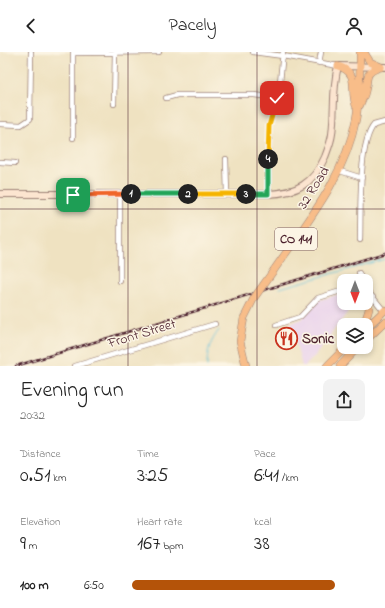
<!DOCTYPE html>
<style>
body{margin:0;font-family:"Indie Flower",sans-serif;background:#f2f2f2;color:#222;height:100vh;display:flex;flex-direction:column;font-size:15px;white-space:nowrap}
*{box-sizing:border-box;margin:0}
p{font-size:13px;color:#767676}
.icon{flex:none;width:22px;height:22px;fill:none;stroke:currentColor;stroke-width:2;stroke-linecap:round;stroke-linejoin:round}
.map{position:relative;height:314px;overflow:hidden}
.sheet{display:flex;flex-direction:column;background:#fff;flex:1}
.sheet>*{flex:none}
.needle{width:26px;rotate:180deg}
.tools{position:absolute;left:337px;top:222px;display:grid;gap:8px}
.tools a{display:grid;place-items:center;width:36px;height:36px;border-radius:8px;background:#fff;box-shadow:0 2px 6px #0003;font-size:20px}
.pin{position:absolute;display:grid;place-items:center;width:34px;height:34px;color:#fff;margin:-17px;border-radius:8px;box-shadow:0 2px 6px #0006}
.km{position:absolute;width:20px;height:20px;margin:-10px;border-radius:50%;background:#222;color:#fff;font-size:11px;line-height:20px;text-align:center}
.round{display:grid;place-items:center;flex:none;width:42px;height:42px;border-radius:8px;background:#f2f2f2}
.overview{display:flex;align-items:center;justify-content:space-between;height:68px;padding:0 20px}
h1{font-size:22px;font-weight:600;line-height:30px}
.stats{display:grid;grid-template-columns:repeat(3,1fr);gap:6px;height:68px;padding:4px 20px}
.stats div{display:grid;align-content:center}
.stats b{font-size:20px;font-weight:600}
.stats small{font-size:11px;font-weight:400}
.stats p{font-size:11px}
ul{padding:0 20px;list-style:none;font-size:13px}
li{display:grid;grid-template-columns:64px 48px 1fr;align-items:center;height:30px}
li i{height:10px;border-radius:5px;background:#b45309}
header{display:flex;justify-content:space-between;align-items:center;height:52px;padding:0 20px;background:#fff;font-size:18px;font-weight:600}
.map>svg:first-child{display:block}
</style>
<header><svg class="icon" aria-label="back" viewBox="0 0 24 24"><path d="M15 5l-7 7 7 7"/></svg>Pacely<svg class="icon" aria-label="person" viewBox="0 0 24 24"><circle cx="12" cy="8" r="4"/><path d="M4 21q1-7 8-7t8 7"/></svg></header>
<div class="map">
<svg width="385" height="314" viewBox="0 0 385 314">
<rect width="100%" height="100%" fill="#fcf5e5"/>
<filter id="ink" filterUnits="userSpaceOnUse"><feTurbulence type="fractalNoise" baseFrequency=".025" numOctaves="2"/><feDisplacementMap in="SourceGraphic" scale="8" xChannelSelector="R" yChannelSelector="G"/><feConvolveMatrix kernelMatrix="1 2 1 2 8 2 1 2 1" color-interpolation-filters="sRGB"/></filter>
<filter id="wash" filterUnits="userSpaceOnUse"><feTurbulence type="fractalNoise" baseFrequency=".012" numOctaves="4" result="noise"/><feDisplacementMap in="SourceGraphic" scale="16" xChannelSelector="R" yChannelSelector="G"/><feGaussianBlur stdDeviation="0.9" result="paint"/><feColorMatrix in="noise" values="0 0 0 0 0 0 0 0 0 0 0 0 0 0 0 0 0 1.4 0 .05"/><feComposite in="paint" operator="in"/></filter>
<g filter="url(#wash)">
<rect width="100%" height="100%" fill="#efe2c1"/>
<path fill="#e9d2ed" d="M340 242 344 251 352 254 314 305 305 314H302L290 272 301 267 319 248Z"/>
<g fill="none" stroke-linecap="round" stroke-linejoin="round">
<path stroke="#5cbfda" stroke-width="1" d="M280 236 385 207
M207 314C207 299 210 290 219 278"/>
</g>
</g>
<g filter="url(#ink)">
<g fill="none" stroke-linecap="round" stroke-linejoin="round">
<defs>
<path id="street" d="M73 0V86
M253 0 283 4 338 14
M73 1 159 0
M319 11 321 0
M166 46 177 43H254L277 46
M114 52 115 0
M0 72 21 73 30 67 31 0
M226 107 227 142
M0 110 15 111
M340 119 362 126
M268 142 269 74 279 40 283 0
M360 188C361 162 358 91 374 73L385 70
M359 221 362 229
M120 229V142
M366 237 384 259
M276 273 300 265 318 246 344 238
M75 314 215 272"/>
<path id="secondary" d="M0 142H268C297 141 313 132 325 105 328 97 331 90 332 82 335 59 332 37 338 14L385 15"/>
<path id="primary" d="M364 0 370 10 381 15
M338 14C362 22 348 38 357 56
M360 53C361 49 364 45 365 40 369 25 363 21 381 15
M274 218C307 170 345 125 356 67 360 45 360 22 360 0
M244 266 240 289 246 314
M364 273 369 257 366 237
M366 276 385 258
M366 288 385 270
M327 314 346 295
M340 314 358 295"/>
</defs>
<use href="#street" stroke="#9c8076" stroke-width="6"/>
<use href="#secondary" stroke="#9c8076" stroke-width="8"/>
<use href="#primary" stroke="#9c8076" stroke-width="8"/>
<use href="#street" stroke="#fff" stroke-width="4.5"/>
<use href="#secondary" stroke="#fce5d0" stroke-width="6"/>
<use href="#primary" stroke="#f8bd89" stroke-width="7"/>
<defs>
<path id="rail" d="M16 314 385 201"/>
</defs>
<use href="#rail" stroke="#4a1f2b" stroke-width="2.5"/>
<use href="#rail" stroke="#fcf5e5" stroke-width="1" stroke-dasharray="3" stroke-linecap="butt"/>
<defs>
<path id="primary-bridge" d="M244 266 254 246 274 218"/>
</defs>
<use href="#primary-bridge" stroke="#9c8076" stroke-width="8" stroke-linecap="butt"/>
<use href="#primary-bridge" stroke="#f8bd89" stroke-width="7"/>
</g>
</g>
<g fill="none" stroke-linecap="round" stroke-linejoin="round" filter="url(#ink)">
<defs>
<path id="split-1" d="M73 143 131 142"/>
<path id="split-2" d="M131 142H188"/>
<path id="split-3" d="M188 142H246"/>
<path id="split-4" d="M246 142H268V107"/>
<path id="split-5" d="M268 107 269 74 277 46"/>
</defs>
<use href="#split-1" stroke="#fff" stroke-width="8"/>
<use href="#split-2" stroke="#fff" stroke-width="8"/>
<use href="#split-3" stroke="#fff" stroke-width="8"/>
<use href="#split-4" stroke="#fff" stroke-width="8"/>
<use href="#split-5" stroke="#fff" stroke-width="8"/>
<use href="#split-1" stroke="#f0652b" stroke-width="5"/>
<use href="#split-2" stroke="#22a559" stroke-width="5"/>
<use href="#split-3" stroke="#f5b400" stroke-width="5"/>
<use href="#split-4" stroke="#22a559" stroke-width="5"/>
<use href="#split-5" stroke="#f5b400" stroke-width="5"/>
</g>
<path fill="none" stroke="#4a1f2b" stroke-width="1" stroke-opacity="0.55" d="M128 0V314M257 0V314M0 157H385"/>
<defs>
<symbol id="restaurant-ring" viewBox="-11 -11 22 22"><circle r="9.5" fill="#fcf5e5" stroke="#c8321e" stroke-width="1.5"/><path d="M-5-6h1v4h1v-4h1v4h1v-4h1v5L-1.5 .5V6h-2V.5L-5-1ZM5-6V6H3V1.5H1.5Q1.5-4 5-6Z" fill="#c8321e"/></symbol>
</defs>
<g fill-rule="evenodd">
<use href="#restaurant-ring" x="274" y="274" width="25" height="25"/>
</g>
<g text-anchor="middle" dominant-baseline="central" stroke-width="3" stroke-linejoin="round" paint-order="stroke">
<rect fill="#fcf5e5" stroke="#7f5f63" stroke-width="1" x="275" y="176" width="42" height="22" rx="3"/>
<g font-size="13" font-weight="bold" fill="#4a1f2b">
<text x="296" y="187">CO 141</text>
</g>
<g font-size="14" fill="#4a1f2b" stroke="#fcf5e5">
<text transform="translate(314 136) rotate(-58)">32 Road</text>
<text transform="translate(142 282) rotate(-17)">Front Street</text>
</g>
<g font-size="14" font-weight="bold" fill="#4a1f2b" stroke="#fcf5e5" text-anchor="start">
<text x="302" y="287">Sonic</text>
</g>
</g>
</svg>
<div class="tools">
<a><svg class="needle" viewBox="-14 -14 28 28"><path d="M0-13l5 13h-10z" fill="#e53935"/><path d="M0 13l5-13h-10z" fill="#767676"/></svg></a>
<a><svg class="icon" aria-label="layers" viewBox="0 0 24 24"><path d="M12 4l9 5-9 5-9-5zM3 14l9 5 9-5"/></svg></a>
</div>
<div class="pin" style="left:73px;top:143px;background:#1e9e55"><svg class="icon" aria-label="arrive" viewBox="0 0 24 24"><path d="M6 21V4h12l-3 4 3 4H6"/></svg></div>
<div class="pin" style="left:277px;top:46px;background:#d93025"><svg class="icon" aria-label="check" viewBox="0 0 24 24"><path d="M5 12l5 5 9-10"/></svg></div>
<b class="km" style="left:131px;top:142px">1</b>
<b class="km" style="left:188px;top:142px">2</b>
<b class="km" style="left:246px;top:142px">3</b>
<b class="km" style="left:268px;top:107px">4</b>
</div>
<section class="sheet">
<div class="overview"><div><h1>Evening run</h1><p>20:32</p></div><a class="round"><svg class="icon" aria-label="share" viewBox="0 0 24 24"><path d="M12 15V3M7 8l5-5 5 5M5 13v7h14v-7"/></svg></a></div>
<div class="stats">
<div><p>Distance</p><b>0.51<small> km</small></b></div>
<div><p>Time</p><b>3:25</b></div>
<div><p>Pace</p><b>6:41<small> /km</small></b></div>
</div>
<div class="stats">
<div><p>Elevation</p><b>9<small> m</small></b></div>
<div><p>Heart rate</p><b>167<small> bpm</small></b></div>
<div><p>kcal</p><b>38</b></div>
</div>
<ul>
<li><b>100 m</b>6:50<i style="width:87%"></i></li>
</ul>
</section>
